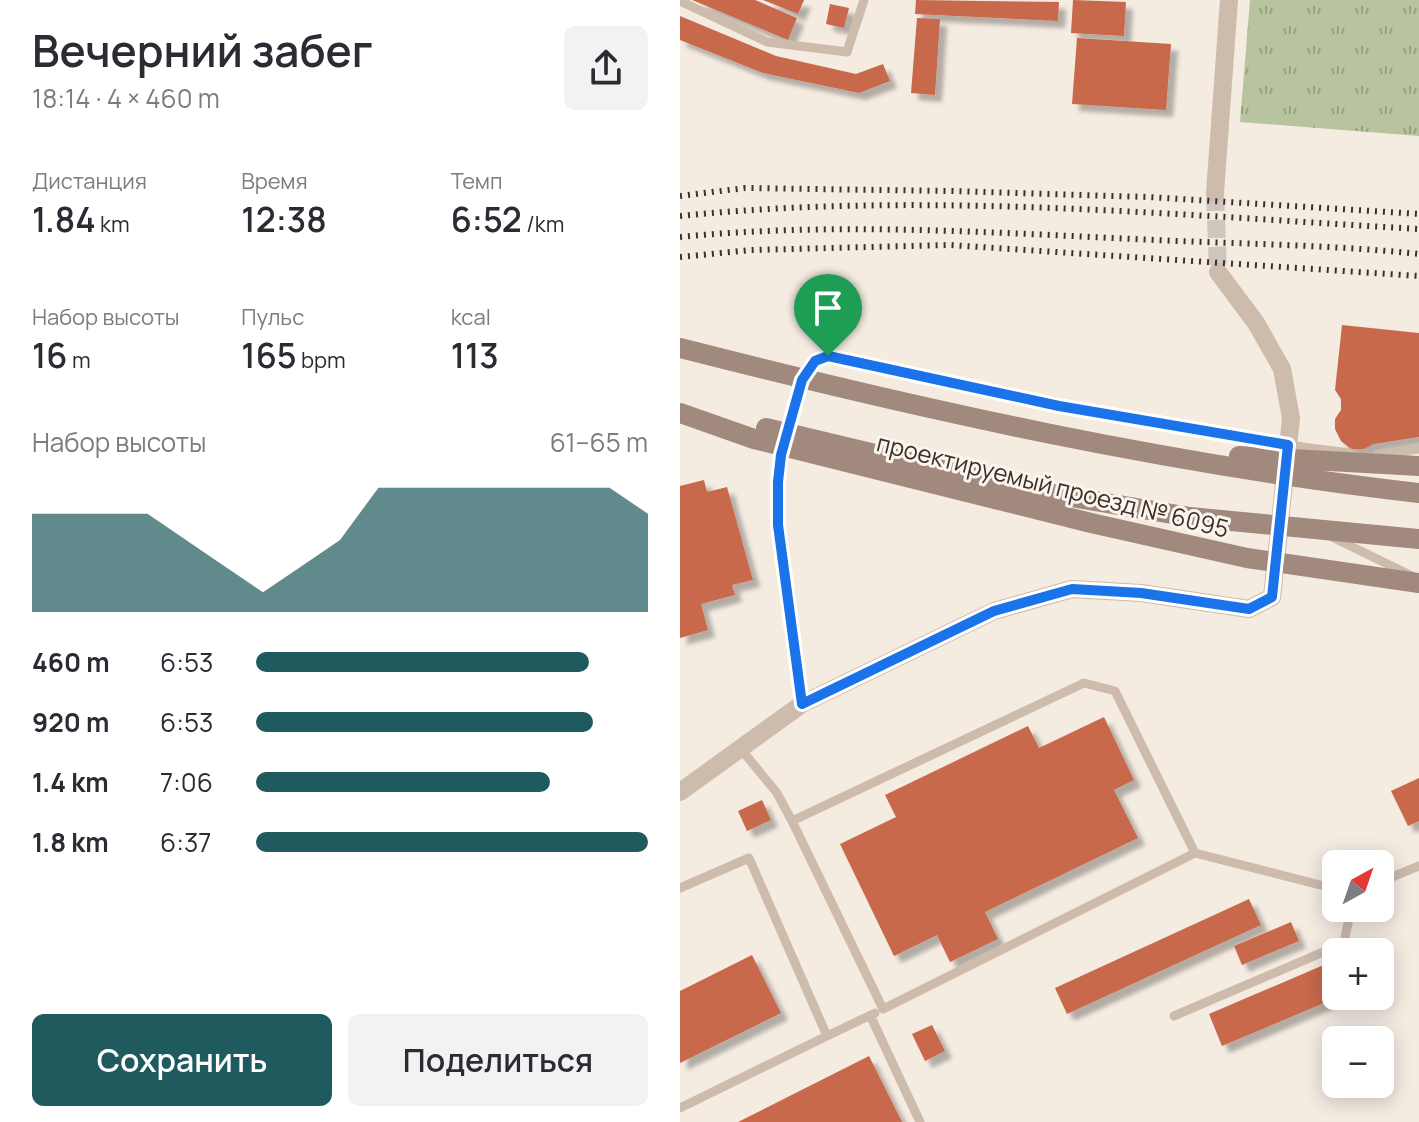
<!DOCTYPE html>
<html lang="ru">
<meta charset="utf-8">
<style>
body{margin:0;font-family:Manrope,sans-serif;background:#f2f2f3;color:#2b2b33;height:100vh;display:flex;flex-direction:column;font-size:30px;white-space:nowrap}
*{box-sizing:border-box;margin:0}
p{font-size:26px;color:#7c7c81}
.icon{flex:none;width:44px;height:44px;fill:none;stroke:currentColor;stroke-width:2;stroke-linecap:round;stroke-linejoin:round}
.map{position:relative;flex:1;overflow:hidden}
.panel{display:flex;flex-direction:column;background:#fff;width:680px}
.panel>*{flex:none}
.needle{width:52px;rotate:40deg}
.buttons{position:absolute;left:642px;top:850px;display:grid;gap:16px}
.buttons a{display:grid;place-items:center;width:72px;height:72px;border-radius:12px;background:#fff;box-shadow:0 4px 20px #0003;font-size:40px}
.pin{position:absolute;display:grid;place-items:center;width:68px;height:68px;color:#fff;margin:-82px -34px;border-radius:50% 50% 50% 0;rotate:-45deg;box-shadow:0 0 8px #0007}
.pin .icon{rotate:45deg}
.round{display:grid;place-items:center;flex:none;width:84px;height:84px;border-radius:12px;background:#f2f2f3}
.headline{display:flex;align-items:center;justify-content:space-between;height:136px;padding:0 32px}
h1{font-size:44px;font-weight:600;line-height:60px}
.stats{display:grid;grid-template-columns:repeat(3,1fr);gap:12px;height:136px;padding:8px 32px}
.stats div{display:grid;align-content:center}
.stats b{font-size:34px;font-weight:600}
.stats small{font-size:22px;font-weight:400}
.stats p{font-size:22px}
.chart{height:224px;padding:16px 32px}
.chart p{display:flex;justify-content:space-between}
.chart svg{width:100%;height:144px;margin-top:8px;fill:#1f5a5e;opacity:.7}
.button{display:flex;gap:16px;margin-top:auto;padding:16px 32px}
.button a{flex:1;height:92px;border-radius:12px;background:#1f5a5e;color:#fff;font-size:32px;font-weight:600;line-height:92px;text-align:center}
.button a+a{background:#f2f2f3;color:#2b2b33}
ul{padding:0 32px;list-style:none;font-size:26px}
li{display:grid;grid-template-columns:128px 96px 1fr;align-items:center;height:60px}
li i{height:20px;border-radius:10px;background:#1f5a5e}
main{display:flex;flex:1;min-height:0}
.map>svg:first-child{display:block}
</style>
<main>
<section class="panel">
<div class="headline"><div><h1>Вечерний забег</h1><p>18:14 · 4 × 460 m</p></div><a class="round"><svg class="icon" aria-label="share" viewBox="0 0 24 24"><path d="M12 15V3M7 8l5-5 5 5M5 13v7h14v-7"/></svg></a></div>
<div class="stats">
<div><p>Дистанция</p><b>1.84<small> km</small></b></div>
<div><p>Время</p><b>12:38</b></div>
<div><p>Темп</p><b>6:52<small> /km</small></b></div>
</div>
<div class="stats">
<div><p>Набор высоты</p><b>16<small> m</small></b></div>
<div><p>Пульс</p><b>165<small> bpm</small></b></div>
<div><p>kcal</p><b>113</b></div>
</div>
<div class="chart"><p><span>Набор высоты</span>61–65 m</p>
<svg viewBox="0 0 160 44" preserveAspectRatio="none"><path d="M0 44V14L10 14L20 14L30 14L40 22L50 30L60 38L70 30L80 22L90 6L100 6L110 6L120 6L130 6L140 6L150 6L160 14V44z"/></svg>
</div>
<ul>
<li><b>460 m</b>6:53<i style="width:85%"></i></li>
<li><b>920 m</b>6:53<i style="width:86%"></i></li>
<li><b>1.4 km</b>7:06<i style="width:75%"></i></li>
<li><b>1.8 km</b>6:37<i style="width:100%"></i></li>
</ul>
<div class="button"><a>Сохранить</a><a>Поделиться</a></div>
</section>
<div class="map">
<svg width="739" height="1122" viewBox="0 0 739 1122">
<defs>
<pattern id="park-tufts" width="24" height="20" patternUnits="userSpaceOnUse" patternTransform="scale(2)"><rect width="24" height="20" fill="#b8c4a0"/><path d="M3 7l-1-3M5 7V3M7 7l1-3M15 17l-1-3M17 17v-4M19 17l1-3" fill="none" stroke="#97a083"/></pattern>
<filter id="shadow"><feDropShadow dx="7" dy="7" stdDeviation="2" flood-color="#0004"/></filter>
</defs>
<rect width="100%" height="100%" fill="#f4ebe1"/>
<path fill="url(#park-tufts)" d="M570 0H739V136L560 122Z"/>
<path fill="#c8694b" filter="url(#shadow)" d="M12 0H75L117 18 108 40Z
M83 0H124L118 14Z
M236 0 379 2 378 21 235 14Z
M393 0 446 2 444 36 391 33Z
M150 4 169 8 164 28 146 24Z
M0 16 96 56 176 74 203 64 210 81 179 93 83 73 0 40Z
M237 18 260 19 255 95 231 93Z
M397 38 491 44 486 110 392 104Z
M662 325 739 333V437L694 444 684 449H671L661 441 655 429V419L661 410V399L655 390Z
M24 480 27 492 47 487 73 580 52 585 55 595 21 604 28 630 0 638V486Z
M424 717 454 780 434 790 458 838 305 912 318 939 270 962 257 935 214 956 160 844 216 817 205 795 348 726 359 748Z
M739 778V821L728 826 711 791Z
M82 800 91 820 67 831 58 811Z
M569 899 581 925 387 1014 375 988Z
M611 922 619 941 562 965 554 946Z
M72 955 101 1013 0 1063V991Z
M653 961 656 968V998L542 1046 529 1014Z
M252 1025 265 1051 245 1061 232 1034Z
M189 1056 222 1122H58Z"/>
<g fill="none" stroke-linecap="round" stroke-linejoin="round">
<path stroke="#cfc6bd" stroke-width="18" stroke-dasharray="18 9" stroke-linecap="butt" d="M535 193 538 272"/>
<path stroke="#cdbbac" stroke-width="9" d="M0 1 87 42 167 52 184 0
M697 455 739 449
M652 537 732 576
M122 704C113 635 95 552 98 484 100 457 108 431 115 405 121 381 127 354 158 357 327 397 498 432 670 453
M60 748 97 793 112 821 203 1009 515 853
M112 821 404 683 435 691 515 853 656 889
M700 882 739 866
M0 888 69 858 147 1036 0 1108
M190 1015 240 1122
M494 1016 664 943 671 908
M147 1036 195 1013"/>
<path stroke="#cdbbac" stroke-width="18" d="M535 193 549 0
M0 792 122 704 314 611 392 589 461 593 569 609 592 597 611 418 602 369 576 323 538 272"/>
<path stroke="#3b302b" stroke-width="6" stroke-dasharray="2 6" stroke-linecap="butt" d="M0 196 65 188 270 191 468 197 739 214
M0 216C245 191 494 215 739 229
M0 237C151 222 303 232 454 239 550 244 644 244 739 254
M0 257 71 250 270 245 739 276"/>
<path stroke="#a18a7d" stroke-width="20" d="M0 348C243 410 490 465 739 493
M0 413 74 439 411 523 567 558 739 583
M86 428 338 488 510 517 739 539
M559 456 739 466"/>
</g>
<g fill="none" stroke-linecap="round" stroke-linejoin="round">
<defs>
<path id="route" d="M148 356 379 406 608 445 592 597 569 609 461 593 392 589 314 611 122 704 98 525V482L101 455 122 380 135 361Z"/>
</defs>
<use href="#route" stroke="#fff" stroke-width="16"/>
<use href="#route" stroke="#1a73e8" stroke-width="10"/>
</g>
<g text-anchor="middle" dominant-baseline="central" stroke-width="6" stroke-linejoin="round" paint-order="stroke">
<g font-size="24" fill="#3b302b" stroke="#fbf5ee">
<text transform="translate(373 485) rotate(14)">проектируемый проезд № 6095</text>
</g>
</g>
</svg>
<div class="buttons">
<a><svg class="needle" viewBox="-14 -14 28 28"><path d="M0-13l5 13h-10z" fill="#e53935"/><path d="M0 13l5-13h-10z" fill="#7c7c81"/></svg></a>
<a>+</a>
<a>−</a>
</div>
<div class="pin" style="left:148px;top:356px;background:#1e9e55"><svg class="icon" aria-label="arrive" viewBox="0 0 24 24"><path d="M6 21V4h12l-3 4 3 4H6"/></svg></div>
</div>
</main>
